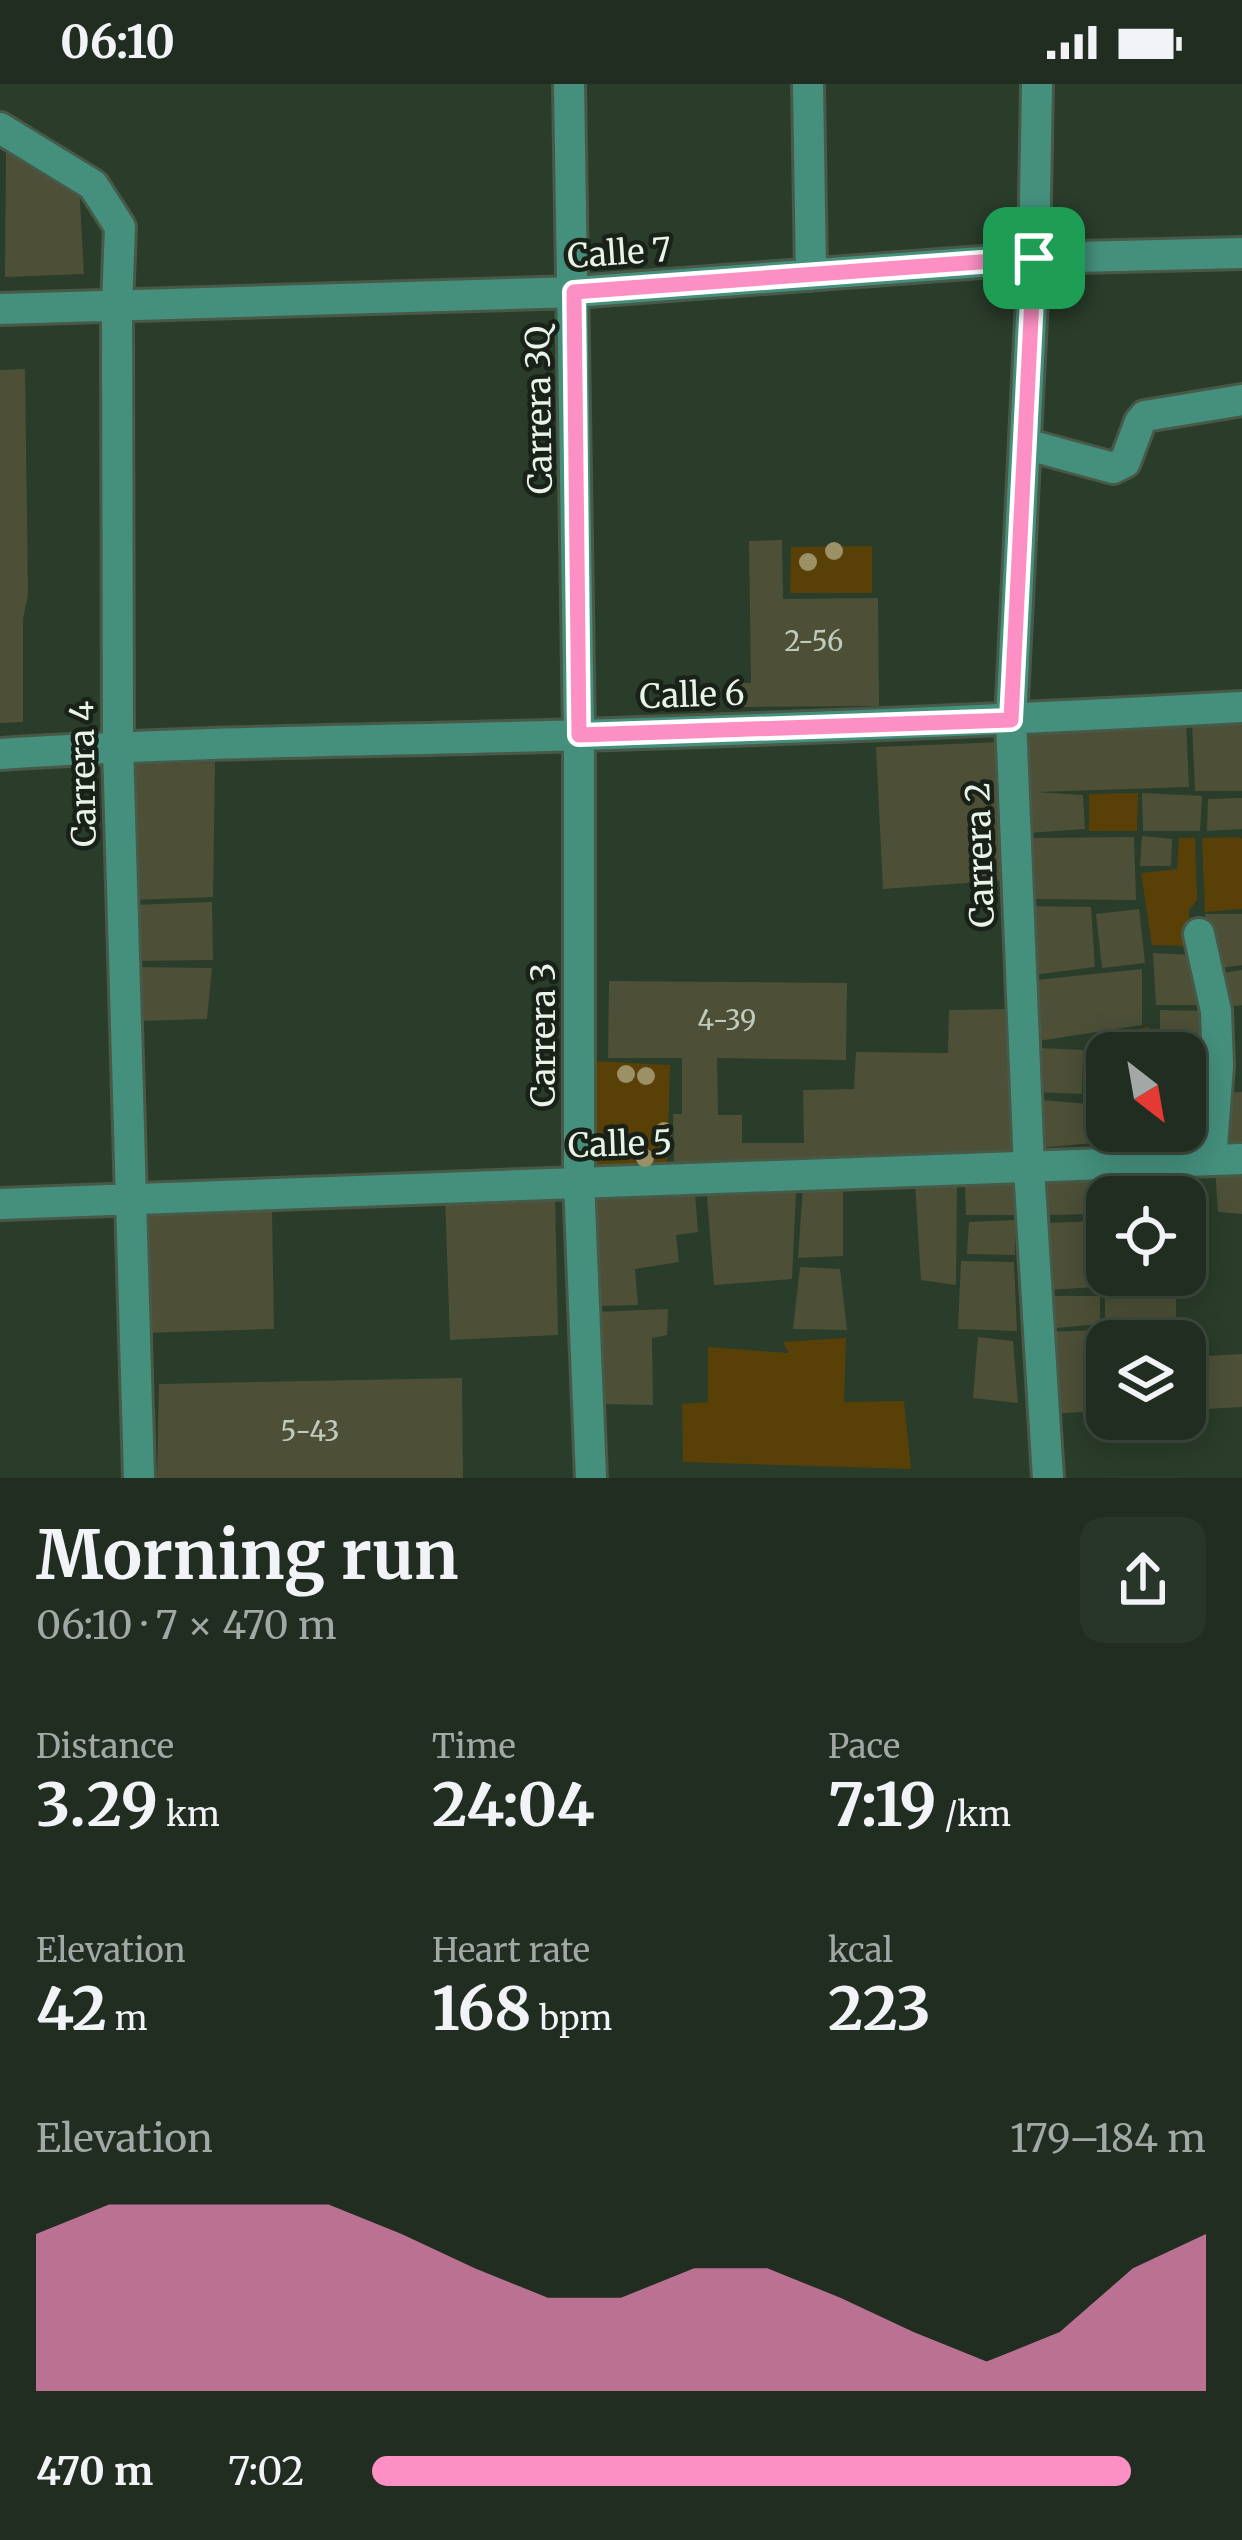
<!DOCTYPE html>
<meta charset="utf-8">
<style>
body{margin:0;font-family:Merriweather,serif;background:#283529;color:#f1f3f6;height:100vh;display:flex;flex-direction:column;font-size:45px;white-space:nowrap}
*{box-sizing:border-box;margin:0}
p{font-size:39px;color:#a2a8a5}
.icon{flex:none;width:66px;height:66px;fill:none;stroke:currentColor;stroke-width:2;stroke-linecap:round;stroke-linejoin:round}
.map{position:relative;height:1394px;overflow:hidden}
.side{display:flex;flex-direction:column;background:#202d20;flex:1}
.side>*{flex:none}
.needle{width:78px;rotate:149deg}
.controls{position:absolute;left:1086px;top:948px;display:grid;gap:24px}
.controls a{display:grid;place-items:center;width:120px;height:120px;border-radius:24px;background:#202d20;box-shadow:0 6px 30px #0003,0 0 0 3px #3d493e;font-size:60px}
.pin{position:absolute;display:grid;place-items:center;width:102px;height:102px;color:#fff;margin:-51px;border-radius:24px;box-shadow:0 6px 18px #0006}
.round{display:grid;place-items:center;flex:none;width:126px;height:126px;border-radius:24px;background:#283529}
.headline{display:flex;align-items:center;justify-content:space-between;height:204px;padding:0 36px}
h1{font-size:66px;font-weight:700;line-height:90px}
.metrics{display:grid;grid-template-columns:repeat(3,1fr);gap:18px;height:204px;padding:12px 36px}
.metrics div{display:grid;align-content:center}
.metrics b{font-size:60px;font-weight:700}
.metrics small{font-size:33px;font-weight:400}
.metrics p{font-size:33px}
.chart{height:336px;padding:24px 36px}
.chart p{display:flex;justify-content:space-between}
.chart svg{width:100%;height:216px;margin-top:12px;fill:#fc8fc3;opacity:.7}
ul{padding:0 36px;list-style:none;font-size:39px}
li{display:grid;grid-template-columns:192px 144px 1fr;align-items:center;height:90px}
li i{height:30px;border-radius:15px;background:#fc8fc3}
.status{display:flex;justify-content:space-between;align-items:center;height:84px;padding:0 60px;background:#202d20;direction:ltr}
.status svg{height:33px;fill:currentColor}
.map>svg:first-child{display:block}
</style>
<div class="status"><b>06:10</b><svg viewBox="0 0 49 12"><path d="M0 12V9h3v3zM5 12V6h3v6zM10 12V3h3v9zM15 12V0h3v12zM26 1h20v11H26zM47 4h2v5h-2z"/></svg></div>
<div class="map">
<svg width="1242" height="1394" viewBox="0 0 1242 1394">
<rect width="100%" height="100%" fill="#2a3c2a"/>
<path fill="#594006" d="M872 462V509H790L791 463Z
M1138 709 1137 747H1089V710Z
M1239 753 1242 755V825L1205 828 1202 754Z
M1179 754H1195L1197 816 1189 826V862L1152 861 1141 789 1177 785Z
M1149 943V969H1107V990L1089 994 1088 958 1093 953Z
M593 977 670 981 667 1082 593 1085Z
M846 1254 844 1318 904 1317 911 1385 683 1378 682 1320 708 1318V1263L789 1269 783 1258Z"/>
<path fill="#4d5037" d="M6 63 79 100 84 190 5 193Z
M25 285 28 511 23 535V638L0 639V286Z
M782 456 783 515 878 514 879 622 740 623V599H751L749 457Z
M1242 636V707H1195L1192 639Z
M1186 638 1189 703 1037 708 1083 711 1085 745 1028 749 1030 708 1022 644Z
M1002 658 1008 796 883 805 876 663Z
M215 678 213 813 132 816 127 681Z
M1142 709 1202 712 1200 747H1143Z
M1242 714V745L1207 747 1208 715Z
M1142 752 1172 755 1171 782H1140Z
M1134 753 1136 816 1028 815 1029 754Z
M212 818 213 876 131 877V821Z
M1026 822 1091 823 1095 883 1033 891Z
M1139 825 1145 879 1102 884 1096 830Z
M1205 830H1242V881L1213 885Z
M1153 869 1191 871 1203 921H1156Z
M134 883 212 884 207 935 136 937Z
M1142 885V941L1038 957 1036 896Z
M1242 886V921L1223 924 1215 890Z
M609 897 847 899 846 976 717 974 718 1031H742V1059H804L803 1006 854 1005 856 968 948 969 949 926 1009 925 1014 1073 674 1079 673 1030H682V974H608Z
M1160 926 1208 927 1209 989 1185 991V969H1160Z
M1037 964 1083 966 1082 1010 1037 1008Z
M1242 1008V1062L1218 1063 1225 1009Z
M1041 1016 1101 1021 1105 1058 1036 1064Z
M1111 1047H1145V1058L1113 1059Z
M1242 1083V1130L1218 1128 1215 1084Z
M1093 1092 1091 1130 1046 1131V1095Z
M1017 1098 1015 1131H966L965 1100Z
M915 1100 957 1101 956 1201 921 1196Z
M803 1102 843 1107V1172L798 1174Z
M796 1108 792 1195 714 1201 707 1112Z
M695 1109 698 1148 676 1151 679 1178 635 1185 638 1221 597 1222 592 1115Z
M555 1110 558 1251 450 1256 445 1112Z
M272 1126 274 1245 143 1249V1127Z
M1015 1136V1171L967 1170 969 1138Z
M1097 1137V1152H1107V1191H1129V1201L1048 1206 1047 1139Z
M961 1177 1014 1178 1017 1247 958 1245Z
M800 1183 840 1185 847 1246 793 1245Z
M1138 1191H1176V1257H1105V1208L1135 1207Z
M1048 1212H1100V1240L1045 1245Z
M668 1225 667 1251 652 1254 653 1321 599 1320 594 1228Z
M1099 1246 1096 1276 1107 1278V1326L1054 1330 1048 1248Z
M978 1253 1013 1257 1018 1319 973 1314Z
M1242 1270V1323L1205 1325 1207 1272Z
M1185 1279H1199V1325L1185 1324Z
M462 1294 463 1394H157L159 1300Z"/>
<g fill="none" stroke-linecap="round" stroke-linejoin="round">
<defs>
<path id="minor" d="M569 0 579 651V1097L591 1394
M808 0 811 191
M1037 0 1034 174 1011 636 1029 1084 1048 1394
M0 44 93 101 120 143 117 222 118 662 139 1394
M0 225 574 208 1034 174 1242 169
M1025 360 1113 384 1125 378 1140 338 1145 332 1242 316
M0 670C193 657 387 657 580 651 801 644 1022 635 1242 623
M1199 850 1216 927 1218 982 1211 1076
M0 1120 1242 1075"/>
</defs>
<use href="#minor" stroke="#485948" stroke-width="36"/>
<use href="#minor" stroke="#45907d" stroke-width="30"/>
</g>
<g fill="#9c9166">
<circle cx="834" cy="467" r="9"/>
<circle cx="808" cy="478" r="9"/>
<circle cx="626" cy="990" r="9"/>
<circle cx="646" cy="992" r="9"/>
<circle cx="664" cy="1047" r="9"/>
<circle cx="645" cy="1074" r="9"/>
</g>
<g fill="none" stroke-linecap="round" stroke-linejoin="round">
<defs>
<path id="route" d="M1034 174 1011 636 579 651 574 208Z"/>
</defs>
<use href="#route" stroke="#fff" stroke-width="24"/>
<use href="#route" stroke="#fc8fc3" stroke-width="15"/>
</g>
<g text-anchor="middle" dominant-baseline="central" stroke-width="9" stroke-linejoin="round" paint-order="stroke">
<g font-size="27" fill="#c1cbbc">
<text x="814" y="557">2-56</text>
<text x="727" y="936">4-39</text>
<text x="310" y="1347">5-43</text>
</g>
<g font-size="33" fill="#e8f4e8" stroke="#192118">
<text transform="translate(619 169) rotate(-4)">Calle 7</text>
<text transform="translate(539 326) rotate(-91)">Carrera 3Q</text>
<text transform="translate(692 611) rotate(-2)">Calle 6</text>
<text transform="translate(83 690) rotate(-91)">Carrera 4</text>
<text transform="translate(980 771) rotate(-92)">Carrera 2</text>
<text transform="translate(543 951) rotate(-90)">Carrera 3</text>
<text transform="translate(620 1060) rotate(-2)">Calle 5</text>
</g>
</g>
</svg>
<div class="controls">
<a><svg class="needle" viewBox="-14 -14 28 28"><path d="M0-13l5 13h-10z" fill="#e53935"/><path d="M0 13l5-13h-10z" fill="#a2a8a5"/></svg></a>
<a><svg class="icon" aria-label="locate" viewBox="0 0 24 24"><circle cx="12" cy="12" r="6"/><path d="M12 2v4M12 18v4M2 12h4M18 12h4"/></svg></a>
<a><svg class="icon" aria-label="layers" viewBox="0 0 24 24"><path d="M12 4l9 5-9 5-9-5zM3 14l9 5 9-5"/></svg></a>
</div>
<div class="pin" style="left:1034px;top:174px;background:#1e9e55"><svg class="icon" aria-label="arrive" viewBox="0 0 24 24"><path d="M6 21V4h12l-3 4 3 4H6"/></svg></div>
</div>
<section class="side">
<div class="headline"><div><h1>Morning run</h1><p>06:10 · 7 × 470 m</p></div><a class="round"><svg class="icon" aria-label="share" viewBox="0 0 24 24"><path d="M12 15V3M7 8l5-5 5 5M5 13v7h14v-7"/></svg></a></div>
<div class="metrics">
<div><p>Distance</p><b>3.29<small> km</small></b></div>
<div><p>Time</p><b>24:04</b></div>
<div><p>Pace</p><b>7:19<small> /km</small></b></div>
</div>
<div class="metrics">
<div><p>Elevation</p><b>42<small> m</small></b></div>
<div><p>Heart rate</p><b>168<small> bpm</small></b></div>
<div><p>kcal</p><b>223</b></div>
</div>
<div class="chart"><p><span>Elevation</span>179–184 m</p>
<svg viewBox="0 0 160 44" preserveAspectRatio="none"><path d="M0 44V12L10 6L20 6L30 6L40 6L50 12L60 19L70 25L80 25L90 19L100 19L110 25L120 32L130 38L140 32L150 19L160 12V44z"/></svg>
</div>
<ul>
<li><b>470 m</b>7:02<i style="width:91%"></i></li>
</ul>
</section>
